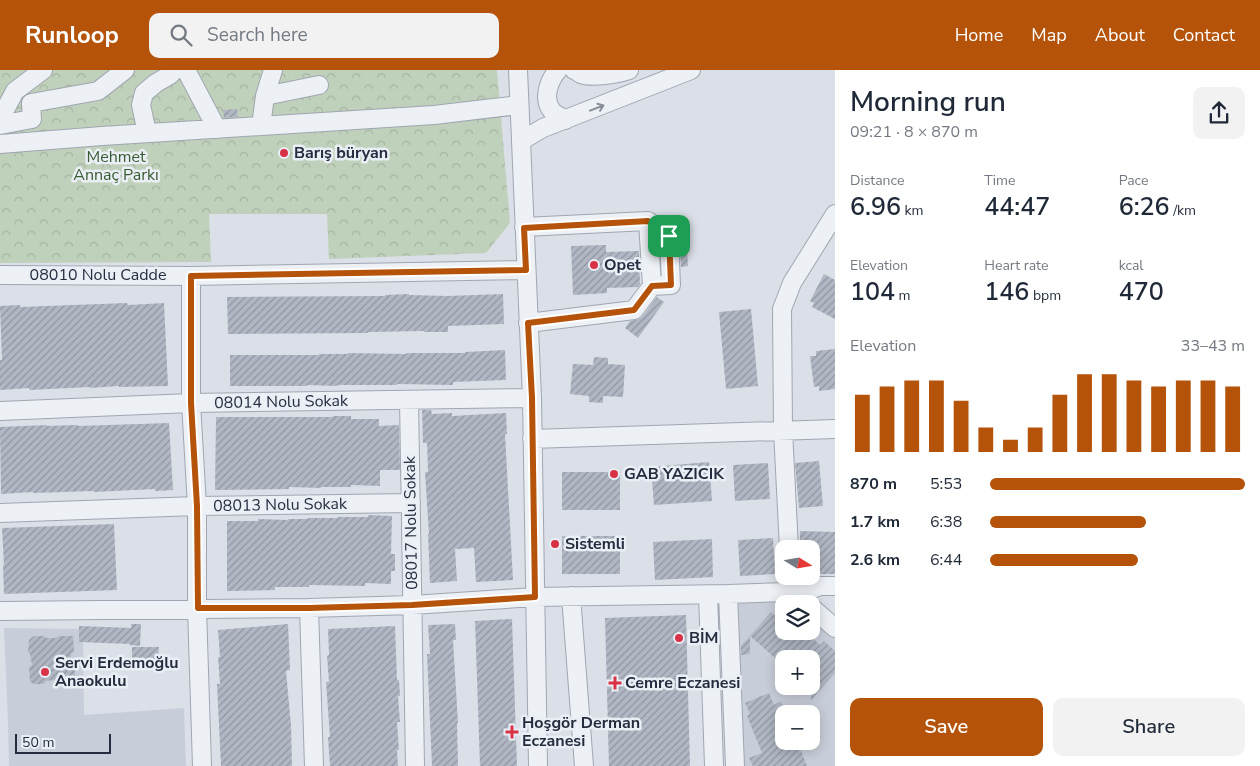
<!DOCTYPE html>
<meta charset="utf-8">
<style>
body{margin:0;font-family:"Nunito Sans",sans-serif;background:#f2f2f3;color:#1f2937;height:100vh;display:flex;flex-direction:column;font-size:19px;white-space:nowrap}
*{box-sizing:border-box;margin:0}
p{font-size:16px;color:#747a83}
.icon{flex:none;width:28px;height:28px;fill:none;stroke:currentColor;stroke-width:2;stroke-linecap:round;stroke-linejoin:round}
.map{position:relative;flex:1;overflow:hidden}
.side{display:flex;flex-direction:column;background:#fff;width:425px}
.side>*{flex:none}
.needle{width:32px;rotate:101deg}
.buttons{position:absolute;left:775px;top:470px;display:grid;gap:10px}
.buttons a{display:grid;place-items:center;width:45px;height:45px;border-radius:10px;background:#fff;box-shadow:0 2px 12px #0003;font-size:25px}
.scale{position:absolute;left:15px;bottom:12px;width:96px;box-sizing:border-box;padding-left:5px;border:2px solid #242c3e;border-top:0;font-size:14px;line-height:18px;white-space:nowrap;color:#242c3e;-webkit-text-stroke:4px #eaeef5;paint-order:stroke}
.pin{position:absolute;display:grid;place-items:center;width:42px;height:42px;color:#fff;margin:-21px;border-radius:10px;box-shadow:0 2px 8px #0006}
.round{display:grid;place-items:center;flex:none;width:52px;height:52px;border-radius:10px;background:#f2f2f3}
.head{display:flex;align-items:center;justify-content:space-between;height:85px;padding:0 15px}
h1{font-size:28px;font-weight:600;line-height:38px}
.figures{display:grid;grid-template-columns:repeat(3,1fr);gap:8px;height:85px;padding:5px 15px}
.figures div{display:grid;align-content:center}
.figures b{font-size:25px;font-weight:600}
.figures small{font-size:14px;font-weight:400}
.figures p{font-size:14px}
.chart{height:140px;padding:10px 15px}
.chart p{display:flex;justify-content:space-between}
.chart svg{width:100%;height:90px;margin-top:5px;stroke:#b45309;stroke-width:6}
.cta{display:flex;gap:10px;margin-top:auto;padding:10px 15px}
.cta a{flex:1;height:58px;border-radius:10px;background:#b45309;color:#fff;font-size:20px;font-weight:600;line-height:58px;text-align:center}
.cta a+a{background:#f2f2f3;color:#1f2937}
ul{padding:0 15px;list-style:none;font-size:16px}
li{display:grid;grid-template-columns:80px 60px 1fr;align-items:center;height:38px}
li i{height:12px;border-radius:6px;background:#b45309}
header{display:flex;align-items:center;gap:30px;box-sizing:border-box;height:70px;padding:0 25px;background:#b45309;color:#fff}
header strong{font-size:24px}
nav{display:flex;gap:28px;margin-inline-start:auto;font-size:18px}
.search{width:350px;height:45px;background:#f2f2f3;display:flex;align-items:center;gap:12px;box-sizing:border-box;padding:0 18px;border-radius:10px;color:#747a83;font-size:19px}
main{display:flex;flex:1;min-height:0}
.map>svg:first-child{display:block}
</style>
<header>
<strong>Runloop</strong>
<div class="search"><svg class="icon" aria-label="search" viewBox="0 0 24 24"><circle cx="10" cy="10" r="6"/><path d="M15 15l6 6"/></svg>Search here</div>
<nav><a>Home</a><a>Map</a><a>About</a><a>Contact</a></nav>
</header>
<main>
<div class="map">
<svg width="835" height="696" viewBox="0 0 835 696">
<defs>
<pattern id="park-crowns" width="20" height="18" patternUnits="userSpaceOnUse" patternTransform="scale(1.25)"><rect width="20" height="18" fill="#c0d1bb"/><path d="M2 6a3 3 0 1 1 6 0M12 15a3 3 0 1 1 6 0" fill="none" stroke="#a5b4a2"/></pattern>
<pattern id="building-hatch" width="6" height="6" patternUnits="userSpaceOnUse" patternTransform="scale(1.25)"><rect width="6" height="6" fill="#b1b8c4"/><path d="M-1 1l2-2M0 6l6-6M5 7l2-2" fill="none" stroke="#9096a1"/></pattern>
</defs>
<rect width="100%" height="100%" fill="#dbdfe7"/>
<path fill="#c8ced9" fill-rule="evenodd" d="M735 527 799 529 804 534H784V561H811V540L835 564V696H740ZM784 589H811V616H784ZM784 644H811V671H784Z
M4 558 83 559 84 645 184 638 186 696H9L8 652Z"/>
<path fill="url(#park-crowns)" d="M0 0H497L510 153 486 183 329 189 327 144H209L211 192 0 193Z"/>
<path fill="url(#building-hatch)" d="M237 39 238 47 224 48 223 40Z
M606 175V182L639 181 640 214 638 217 607 218V223L573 225 571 176Z
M680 178H687L688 196 681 197Z
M824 204 835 210V249L812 237 814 233 810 231Z
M409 224V225L448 226 503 224 504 254 448 256V262H424V261L368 262V263L228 264 227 227 385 226V225Z
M657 227 664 232 638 268 625 258 630 251 639 249 642 247Z
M127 233 128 235 164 233 168 316 119 317V316L90 318V317L29 320V318L0 320V290H2L0 236 20 235V237Z
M751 239 758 316 726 319 719 242Z
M835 279V319L819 321V316L814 317 810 286H816V281Z
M505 280 506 310 453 312V315L397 314V315H337V316L307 315V316H230V285H319V284H348V283L406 284 407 283H465V282Z
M594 287 608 288V294L625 295 623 327 603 326V333L589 332V326L570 324 573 294 593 295Z
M422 340H431L432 344 452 343V346L506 343 507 364H505L513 510 476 512 474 478 455 479 457 511 430 513 428 464H429L425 402H428L427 373H423Z
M333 346H351V349H379V356L399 355 400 400H380V416L351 415V417H321V418L289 417V419L215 420 216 347H333Z
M169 353 173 420 155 421V419L94 422V421L33 423V422L1 424 0 357 47 355V356L78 355V356Z
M819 391 823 436 799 438 795 393Z
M709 392 712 431 654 435 651 397Z
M768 393 770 429 735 431 733 395Z
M562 402H620V440H562Z
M368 445 392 446 391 484H395V501H391V514L365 513V516L309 515V517H275V520L227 521V451H258V449L288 450V449H308V448H338V447H368Z
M114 454 117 520 4 524 3 495H4L2 458Z
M800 461 835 462V504H811V479H800Z
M562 466H620V504H562Z
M773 468 775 504 740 506 738 470Z
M712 469 713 507 655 510 653 472Z
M771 542 784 553V561H805L820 575 824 571 835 581V603L811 630V589H784V596L750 566Z
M686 545 690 696H609L605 548Z
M512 549 517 696H480L475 551Z
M131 554H141L140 576 130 575V574L79 572V556L131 558Z
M288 554 290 600 286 601 291 655 292 696H221L217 614H220L218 587H220L218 560Z
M455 554 456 570H453L458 653H457L458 696H432L427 584H430L428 555Z
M395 556 397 610H399L400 626H398L400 652H397L399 680H397L398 696H330L328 667H330L326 612H329L327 586 329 585 328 559Z
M34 566H44L46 568H56L59 566H73L74 582 71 584V595L75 596V611L71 614 59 613 54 610 46 611 44 614H34L30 612 29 597 32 595 30 584 28 582 29 570Z
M750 566V584L741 585V576Z
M132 577H159L158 592 132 593Z
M769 623 774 635 781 631 786 644H784V671H797L807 696H753L749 688 762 683 747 646 750 644 745 633Z"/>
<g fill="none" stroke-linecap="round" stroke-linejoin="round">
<defs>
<path id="minor" d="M186 0 217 59
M518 0 532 328 538 696
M558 0C549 10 542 29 552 41 555 44 561 47 565 50
M574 0C577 1 579 3 581 4 592 8 618 4 629 0
M265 26 319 15
M0 49 15 21 43 0
M0 55 32 49 31 33 98 21 125 0
M261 56 265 26 273 0
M147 63 141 35 144 23 156 13 170 5 175 0
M521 71 543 58 691 0
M0 74 102 66 434 45 519 35
M648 151 669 166 671 215 652 216
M524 157 648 151 652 216 634 240 528 253
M0 205 191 206 526 200
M191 206V333L197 436V538L202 696
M409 330 415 696
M0 341 191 333 532 328
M532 369 835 359
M0 443 197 436 411 433
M789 479 783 360 782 239 792 213 835 144
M728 524 735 696
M708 525 714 695
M797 525 820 516H835
M571 526 584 696
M811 537 835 558
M309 538 314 696
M0 541 309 538 412 535 535 527 728 524 788 522 797 525 807 534"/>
</defs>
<use href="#minor" stroke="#a0a6b1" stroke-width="20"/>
<use href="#minor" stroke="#edf0f5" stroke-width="18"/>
</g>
<defs><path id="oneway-shaft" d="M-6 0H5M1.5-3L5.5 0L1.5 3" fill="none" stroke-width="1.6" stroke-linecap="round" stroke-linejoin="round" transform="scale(1.25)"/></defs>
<use stroke="#888e9a" href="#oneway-shaft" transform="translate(597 38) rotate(-21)"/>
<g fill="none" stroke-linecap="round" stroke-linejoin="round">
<defs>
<path id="route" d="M648 151 669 166 671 215 652 216 634 240 528 253 532 328 535 527 412 535 309 538H198L197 436 191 333V206L526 200 524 158Z"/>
</defs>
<use href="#route" stroke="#fff" stroke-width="10"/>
<use href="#route" stroke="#b45309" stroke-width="6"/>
</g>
<g fill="#d93246" stroke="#eaeef5" stroke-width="2">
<circle cx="284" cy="83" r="5"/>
<circle cx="594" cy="195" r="5"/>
<circle cx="614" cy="404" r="5"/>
<circle cx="555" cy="474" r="5"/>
<circle cx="679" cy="568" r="5"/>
<circle cx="45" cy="602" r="5"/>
<path d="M612.5 605.5h5v5h5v5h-5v5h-5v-5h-5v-5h5z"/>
<path d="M509.5 654.5h5v5h5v5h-5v5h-5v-5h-5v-5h5z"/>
</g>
<g text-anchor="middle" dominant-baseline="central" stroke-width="5" stroke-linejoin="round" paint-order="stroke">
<g font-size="16" font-weight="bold" fill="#242c3e" stroke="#eaeef5" text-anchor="start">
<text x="294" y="83">Barış büryan</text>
<text x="604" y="195">Opet</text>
<text x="624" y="404">GAB YAZICIK</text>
<text x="565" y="474">Sistemli</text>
<text x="689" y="568">BİM</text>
<text x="55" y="593">Servi Erdemoğlu<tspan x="55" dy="18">Anaokulu</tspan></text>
<text x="625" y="613">Cemre Eczanesi</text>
<text x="522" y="653">Hoşgör Derman<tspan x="522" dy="18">Eczanesi</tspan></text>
</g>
<g font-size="16" fill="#375b30" stroke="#eaeef5">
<text x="116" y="87">Mehmet<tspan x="116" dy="18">Annaç Parkı</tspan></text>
</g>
<g font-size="16" fill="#242c3e" stroke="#eaeef5">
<text x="98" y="205">08010 Nolu Cadde</text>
<text transform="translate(281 332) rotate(-1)">08014 Nolu Sokak</text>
<text transform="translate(280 435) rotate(-1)">08013 Nolu Sokak</text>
<text transform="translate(411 453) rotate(-91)">08017 Nolu Sokak</text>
</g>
</g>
</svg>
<div class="buttons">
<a><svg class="needle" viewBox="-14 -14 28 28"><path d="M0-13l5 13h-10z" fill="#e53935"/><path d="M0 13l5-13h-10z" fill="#747a83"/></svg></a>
<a><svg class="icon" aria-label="layers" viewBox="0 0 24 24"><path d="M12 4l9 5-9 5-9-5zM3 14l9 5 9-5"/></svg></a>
<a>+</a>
<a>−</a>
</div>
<div class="scale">50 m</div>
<div class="pin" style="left:669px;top:166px;background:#1e9e55"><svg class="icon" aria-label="arrive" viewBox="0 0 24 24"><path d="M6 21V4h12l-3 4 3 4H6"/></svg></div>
</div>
<section class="side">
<div class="head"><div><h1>Morning run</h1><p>09:21 · 8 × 870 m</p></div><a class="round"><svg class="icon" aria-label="share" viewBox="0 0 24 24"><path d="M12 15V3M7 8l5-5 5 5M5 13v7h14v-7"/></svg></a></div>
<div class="figures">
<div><p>Distance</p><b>6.96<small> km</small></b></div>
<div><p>Time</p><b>44:47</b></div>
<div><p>Pace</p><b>6:26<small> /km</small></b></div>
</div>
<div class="figures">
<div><p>Elevation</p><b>104<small> m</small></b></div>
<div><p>Heart rate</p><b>146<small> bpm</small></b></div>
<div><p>kcal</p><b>470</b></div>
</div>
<div class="chart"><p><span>Elevation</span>33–43 m</p>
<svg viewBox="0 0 160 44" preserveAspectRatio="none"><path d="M5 44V16M15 44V12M25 44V9M35 44V9M45 44V19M55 44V32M65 44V38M75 44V32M85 44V16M95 44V6M105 44V6M115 44V9M125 44V12M135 44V9M145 44V9M155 44V12"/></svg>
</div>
<ul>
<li><b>870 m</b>5:53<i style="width:100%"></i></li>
<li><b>1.7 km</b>6:38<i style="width:61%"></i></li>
<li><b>2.6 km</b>6:44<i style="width:58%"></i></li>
</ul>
<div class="cta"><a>Save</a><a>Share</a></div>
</section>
</main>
